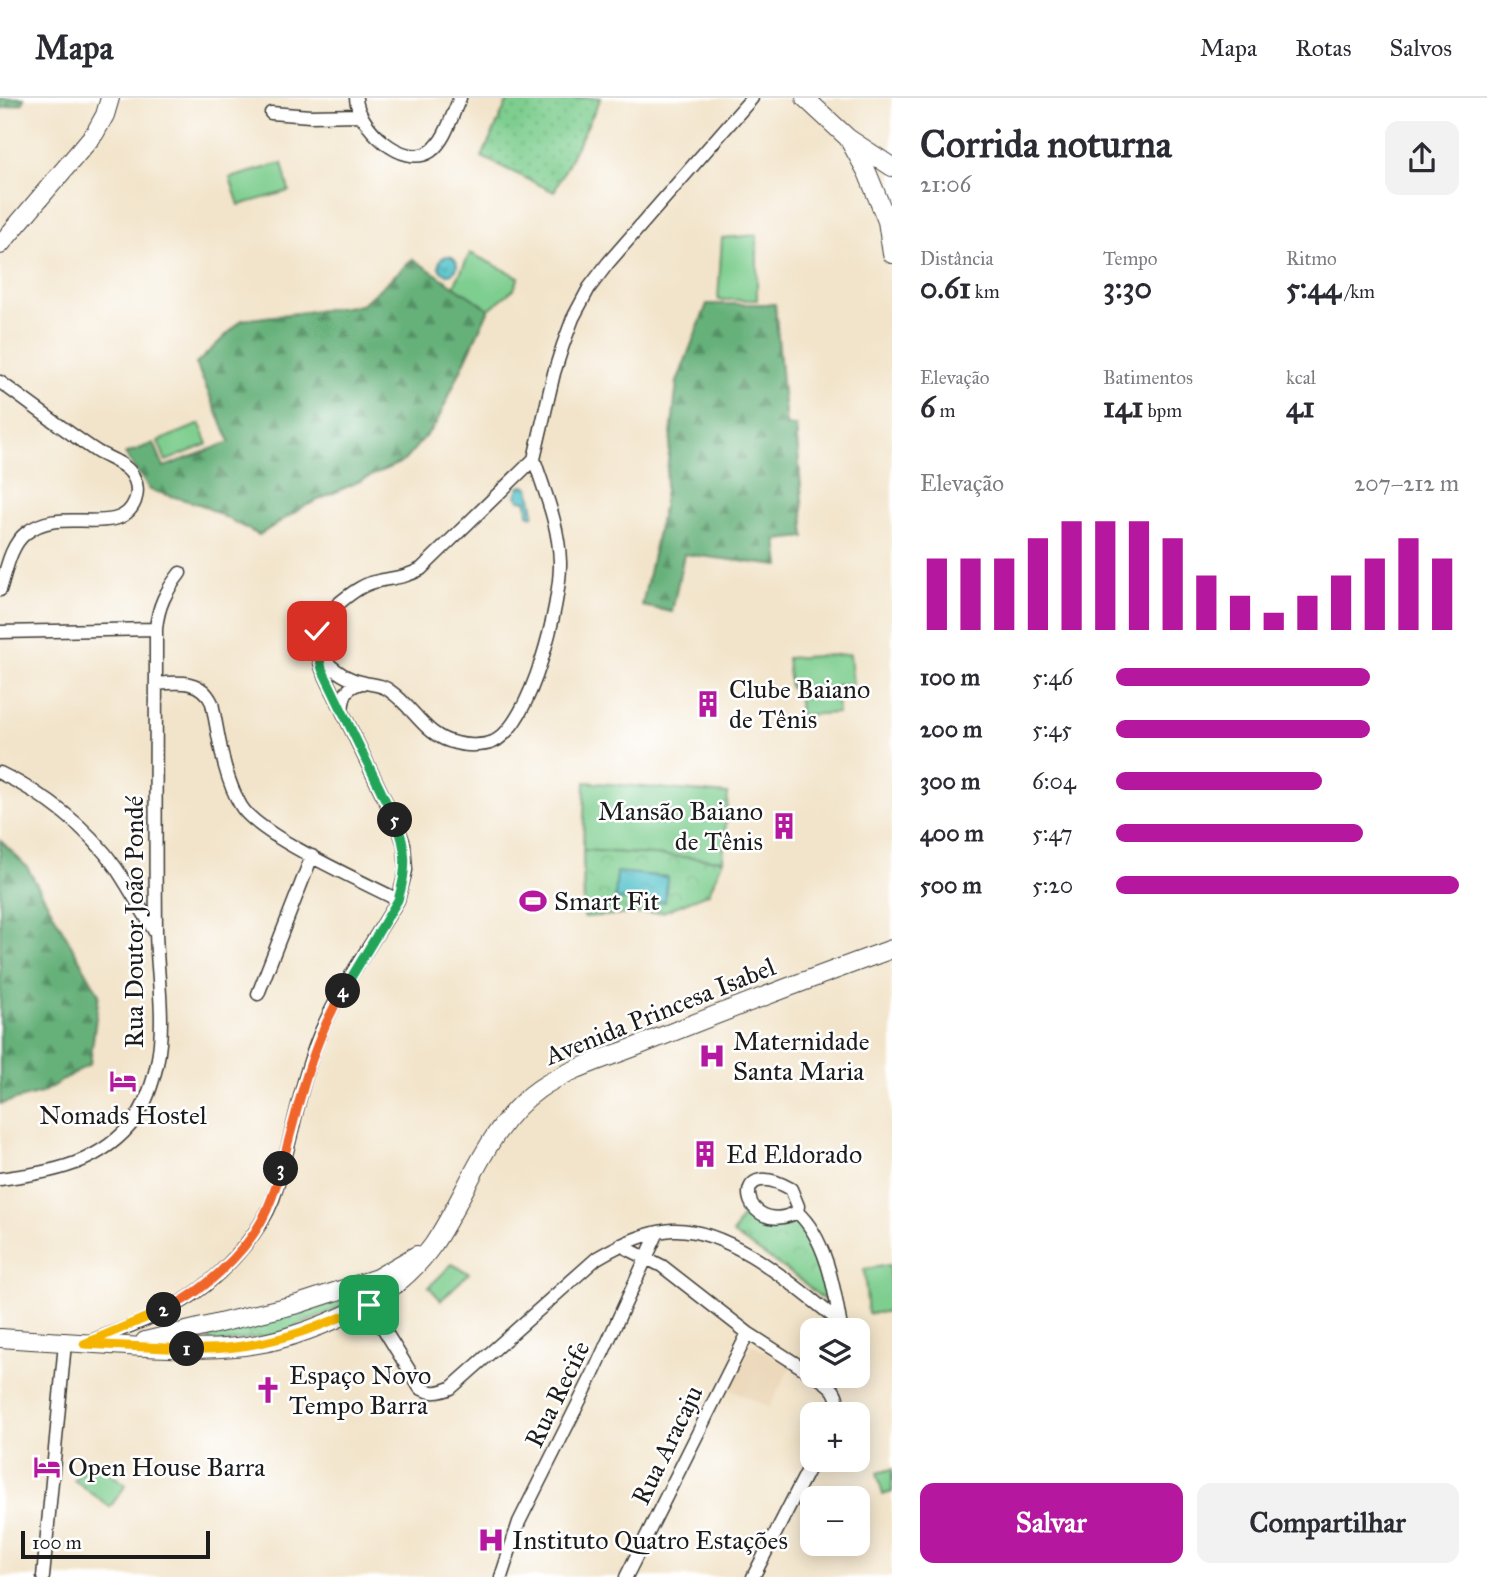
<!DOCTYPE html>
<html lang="pt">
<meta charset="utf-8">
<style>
body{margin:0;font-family:"IM FELL Great Primer",serif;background:#f2f2f3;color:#2b2b33;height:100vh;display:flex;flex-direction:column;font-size:26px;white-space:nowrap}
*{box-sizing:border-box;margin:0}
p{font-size:23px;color:#7c7c81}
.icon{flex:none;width:38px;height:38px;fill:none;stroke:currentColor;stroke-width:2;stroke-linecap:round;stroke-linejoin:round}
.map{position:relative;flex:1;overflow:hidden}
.side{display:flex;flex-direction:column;background:#fff;width:595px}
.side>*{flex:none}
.fabs{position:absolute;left:800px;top:1220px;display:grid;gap:14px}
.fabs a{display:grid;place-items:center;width:70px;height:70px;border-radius:14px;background:#fff;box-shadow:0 4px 18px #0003;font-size:35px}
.scale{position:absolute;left:21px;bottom:18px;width:189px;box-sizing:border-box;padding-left:7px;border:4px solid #1c1c1c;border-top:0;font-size:19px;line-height:24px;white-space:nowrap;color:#1c1c1c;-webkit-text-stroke:5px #fff;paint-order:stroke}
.pin{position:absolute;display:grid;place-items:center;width:60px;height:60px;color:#fff;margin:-30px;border-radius:14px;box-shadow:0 4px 10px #0006}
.km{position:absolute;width:35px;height:35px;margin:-18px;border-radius:50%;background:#222;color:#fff;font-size:19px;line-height:35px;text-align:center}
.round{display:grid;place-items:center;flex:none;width:74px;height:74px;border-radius:14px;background:#f2f2f3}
.headline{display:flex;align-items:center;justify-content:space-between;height:119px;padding:0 28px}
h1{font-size:38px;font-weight:700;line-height:52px}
.stats{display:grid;grid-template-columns:repeat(3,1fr);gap:10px;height:119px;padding:7px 28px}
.stats div{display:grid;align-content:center}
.stats b{font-size:30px;font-weight:700}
.stats small{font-size:19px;font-weight:400}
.stats p{font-size:19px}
.chart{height:196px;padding:14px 28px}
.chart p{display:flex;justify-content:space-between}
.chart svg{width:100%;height:126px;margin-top:7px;stroke:#b5179e;stroke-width:6}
.primary-button{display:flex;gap:14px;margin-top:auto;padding:14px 28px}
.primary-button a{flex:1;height:80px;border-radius:14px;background:#b5179e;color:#fff;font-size:28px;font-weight:700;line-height:80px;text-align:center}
.primary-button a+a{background:#f2f2f3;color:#2b2b33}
ul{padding:0 28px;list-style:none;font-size:23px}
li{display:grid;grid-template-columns:112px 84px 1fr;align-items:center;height:52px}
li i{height:18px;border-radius:9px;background:#b5179e}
header{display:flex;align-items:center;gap:42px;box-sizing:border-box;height:98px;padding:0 35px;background:#fff;border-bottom:2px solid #e1e1e2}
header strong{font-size:33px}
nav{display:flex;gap:38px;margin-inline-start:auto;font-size:24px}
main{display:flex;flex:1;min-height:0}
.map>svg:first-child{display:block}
</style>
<header>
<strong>Mapa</strong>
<nav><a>Mapa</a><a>Rotas</a><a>Salvos</a></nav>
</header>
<main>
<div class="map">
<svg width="892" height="1479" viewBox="0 0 892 1479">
<defs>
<pattern id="forest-firs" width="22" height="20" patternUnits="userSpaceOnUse" patternTransform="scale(1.75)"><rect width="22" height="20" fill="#66b17a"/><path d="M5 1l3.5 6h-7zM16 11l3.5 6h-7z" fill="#538f63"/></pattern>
<pattern id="park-crowns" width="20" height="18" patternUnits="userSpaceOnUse" patternTransform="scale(1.75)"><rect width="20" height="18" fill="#7ece8f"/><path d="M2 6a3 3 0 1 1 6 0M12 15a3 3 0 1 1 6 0" fill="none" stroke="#6cb07b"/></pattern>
<pattern id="garden-dots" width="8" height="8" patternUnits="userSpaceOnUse" patternTransform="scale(1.75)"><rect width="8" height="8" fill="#7ece8f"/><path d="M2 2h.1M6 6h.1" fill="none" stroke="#6cb07b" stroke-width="1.8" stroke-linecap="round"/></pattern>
<pattern id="water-ripples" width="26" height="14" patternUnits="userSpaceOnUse" patternTransform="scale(1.75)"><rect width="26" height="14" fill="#55c3cb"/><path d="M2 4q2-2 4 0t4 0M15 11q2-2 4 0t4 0" fill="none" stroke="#49a7ae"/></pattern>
</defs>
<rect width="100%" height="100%" fill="#fff"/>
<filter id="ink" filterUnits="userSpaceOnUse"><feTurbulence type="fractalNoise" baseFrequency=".0143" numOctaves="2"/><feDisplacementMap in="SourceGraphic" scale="14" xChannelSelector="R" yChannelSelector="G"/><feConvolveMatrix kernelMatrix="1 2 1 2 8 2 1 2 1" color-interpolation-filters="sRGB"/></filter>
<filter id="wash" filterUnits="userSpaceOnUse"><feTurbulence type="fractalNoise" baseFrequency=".00686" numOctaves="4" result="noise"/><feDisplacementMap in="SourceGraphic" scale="28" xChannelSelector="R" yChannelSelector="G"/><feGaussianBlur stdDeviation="1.57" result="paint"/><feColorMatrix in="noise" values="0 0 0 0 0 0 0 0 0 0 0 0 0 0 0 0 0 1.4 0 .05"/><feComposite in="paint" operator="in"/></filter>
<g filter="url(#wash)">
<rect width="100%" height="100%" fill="#f2e4ca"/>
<path fill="#ecd8ba" d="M752 1247 791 1268 769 1310 730 1291Z"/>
<path fill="#7ece8f" stroke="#4d7556" stroke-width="2" d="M282 65 289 93 239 107 230 80Z
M757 137V202H718L722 140Z
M470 155 519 179 514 191 489 211 454 188Z
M200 326 208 346 166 363 158 343Z
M850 556 853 586 836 587 838 615 800 617 798 590H790L787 560Z
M585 684 728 696 723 762 583 752Z
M452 1166 469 1175 441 1202 429 1189Z
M889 1167 892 1213 868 1216 864 1171Z
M90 1361 126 1387 110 1409 74 1382Z
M892 1371V1394L883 1397 877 1375Z"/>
<path fill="url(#forest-firs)" stroke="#41664b" stroke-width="2" d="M0 0H24L23 5 0 11Z
M413 161 489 211 436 326 404 363 305 408 259 437 202 407 150 392 125 356 154 345 164 369 230 344 196 266 242 222 361 207Z
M707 206H775L786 328H796L805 439 777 442 780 468 684 456 672 514 642 508 663 409 677 284Z
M0 742 27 769 99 896 90 966 41 995 0 1006Z"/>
<path fill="url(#park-crowns)" stroke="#4d7556" stroke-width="2" d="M583 752 723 762 709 795 663 814 584 819Z
M746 1110C761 1128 777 1129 800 1124L817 1162 832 1209 798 1180 733 1136Z
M348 1197 352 1202 349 1206 279 1236 213 1246 208 1241 212 1235Z"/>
<path fill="url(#garden-dots)" stroke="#4d7556" stroke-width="2" d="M509 0H601L554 94 482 59Z"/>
<path fill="url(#water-ripples)" stroke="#387074" stroke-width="2" d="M439 167a9 9 0 1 1 18 0a9 9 0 1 1-18 0Z
M523 388 529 389 534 415 532 418 528 416 527 403 520 402 516 398 519 389Z
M617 774 667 779 665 804 615 801Z"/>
</g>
<g filter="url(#ink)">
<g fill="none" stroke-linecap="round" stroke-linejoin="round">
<defs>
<path id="street" d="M356 0C357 27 403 72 431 53 446 42 452 16 460 0
M271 15 310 18 360 17
M0 284C32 307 63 331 96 353 107 360 123 364 131 375 144 393 134 417 114 421 83 427 53 414 26 435 10 447 6 474 0 492
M0 534 156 531
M321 558C333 572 347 582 365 585 374 587 383 587 390 593 414 609 425 639 456 645 466 648 483 648 493 644 532 626 561 504 560 464 559 427 545 395 534 361
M156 586C179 584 201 581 212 605 219 639 223 678 241 708 259 738 363 784 398 802
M342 612C344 596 346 589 362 585
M0 675C44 696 88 729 116 770 130 791 142 813 155 834
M258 896 312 758
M0 1081C53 1074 102 1066 136 1020 146 1005 153 984 157 966 166 923 157 877 156 834 155 733 156 632 156 531 158 508 166 493 180 475
M797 1114C742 1142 727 1054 791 1091L798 1108 797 1114C825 1139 834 1188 840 1224
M620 1147 662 1168 748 1235 812 1276
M352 1188 369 1207 420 1290C431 1296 439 1295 451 1290L597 1160C619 1147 646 1134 672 1132 730 1129 797 1190 840 1224
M89 1244C118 1232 150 1222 178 1206 214 1186 258 1140 273 1101 292 1047 298 989 320 936 340 889 372 846 398 802L406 772 404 746 398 729 322 571C319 559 314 545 317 533 322 516 357 488 374 484 393 479 402 481 421 471L534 361 554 275 563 247 573 220 589 190 608 165 752 0
M815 1278C831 1287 842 1296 836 1316
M43 1479 65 1245
M501 1479 519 1424 593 1276 658 1134
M626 1479 748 1235
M753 1479 813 1362"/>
<path id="secondary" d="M805 0 848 40 892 69
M848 40 867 74 887 123 892 156
M0 147 95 35 105 17 110 0
M0 1240C42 1243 84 1245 127 1248 171 1250 214 1254 258 1246 288 1241 316 1230 343 1218 379 1202 410 1179 433 1147 468 1096 486 1028 539 991 569 970 611 959 645 945 727 912 809 881 892 851
M145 1243 298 1206 377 1180 417 1157"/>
</defs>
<use href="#street" stroke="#3c3a36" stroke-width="15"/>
<use href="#secondary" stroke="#3c3a36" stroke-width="20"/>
<use href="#street" stroke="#fff" stroke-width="12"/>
<use href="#secondary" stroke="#fff" stroke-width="18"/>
</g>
</g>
<g fill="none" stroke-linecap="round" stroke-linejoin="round" filter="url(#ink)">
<defs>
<path id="split-1" d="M187 1251C252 1254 310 1234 369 1207"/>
<path id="split-2" d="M164 1212 84 1246 187 1251"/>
<path id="split-3" d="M164 1212C200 1197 244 1156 262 1122 271 1105 276 1089 281 1071"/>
<path id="split-4" d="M281 1071C298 1010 310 948 343 893"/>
<path id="split-5" d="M343 893 398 802C407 773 408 750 395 722"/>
<path id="split-6" d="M317 533 316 543 322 571 395 722"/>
</defs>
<use href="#split-1" stroke="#fff" stroke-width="14"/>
<use href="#split-2" stroke="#fff" stroke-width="14"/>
<use href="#split-3" stroke="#fff" stroke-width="14"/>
<use href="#split-4" stroke="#fff" stroke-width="14"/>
<use href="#split-5" stroke="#fff" stroke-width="14"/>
<use href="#split-6" stroke="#fff" stroke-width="14"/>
<use href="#split-1" stroke="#f5b400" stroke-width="9"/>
<use href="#split-2" stroke="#f5b400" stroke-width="9"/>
<use href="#split-3" stroke="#f0652b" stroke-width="9"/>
<use href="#split-4" stroke="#f0652b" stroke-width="9"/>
<use href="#split-5" stroke="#22a559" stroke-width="9"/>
<use href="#split-6" stroke="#22a559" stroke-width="9"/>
</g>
<defs>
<symbol id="building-bare" viewBox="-9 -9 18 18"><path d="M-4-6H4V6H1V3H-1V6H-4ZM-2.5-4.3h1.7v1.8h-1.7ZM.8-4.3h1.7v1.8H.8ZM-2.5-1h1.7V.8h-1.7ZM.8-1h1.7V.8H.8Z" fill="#b5179e" stroke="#fff" stroke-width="2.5" paint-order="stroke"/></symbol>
<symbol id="stadium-bare" viewBox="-9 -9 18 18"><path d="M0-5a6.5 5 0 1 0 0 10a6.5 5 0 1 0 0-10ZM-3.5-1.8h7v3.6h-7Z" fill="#b5179e" stroke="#fff" stroke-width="2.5" paint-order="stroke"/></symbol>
<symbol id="hospital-bare" viewBox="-9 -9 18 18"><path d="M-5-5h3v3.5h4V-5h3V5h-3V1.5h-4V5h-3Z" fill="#b5179e" stroke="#fff" stroke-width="2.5" paint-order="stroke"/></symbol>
<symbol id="hotel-bare" viewBox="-9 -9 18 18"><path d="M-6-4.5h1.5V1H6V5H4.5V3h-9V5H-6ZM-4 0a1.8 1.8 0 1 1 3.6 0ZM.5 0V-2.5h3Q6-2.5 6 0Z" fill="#b5179e" stroke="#fff" stroke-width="2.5" paint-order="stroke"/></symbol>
<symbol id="church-bare" viewBox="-9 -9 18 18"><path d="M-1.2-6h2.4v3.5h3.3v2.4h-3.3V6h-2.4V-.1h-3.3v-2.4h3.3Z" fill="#b5179e" stroke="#fff" stroke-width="2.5" paint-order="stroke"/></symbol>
</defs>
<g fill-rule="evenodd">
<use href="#building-bare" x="689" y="587" width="38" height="38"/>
<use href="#building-bare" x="765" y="709" width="38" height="38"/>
<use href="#stadium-bare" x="514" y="784" width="38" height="38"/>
<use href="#hospital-bare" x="693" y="939" width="38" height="38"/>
<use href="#hotel-bare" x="104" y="964" width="38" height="38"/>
<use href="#building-bare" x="686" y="1037" width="38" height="38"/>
<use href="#church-bare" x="249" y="1273" width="38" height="38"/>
<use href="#hotel-bare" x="28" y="1350" width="38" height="38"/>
<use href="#hospital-bare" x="472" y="1423" width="38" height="38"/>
</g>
<g text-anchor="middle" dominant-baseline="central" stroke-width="5" stroke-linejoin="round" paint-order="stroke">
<g font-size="26" fill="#1c1c1c" stroke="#fff" text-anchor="start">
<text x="729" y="591">Clube Baiano<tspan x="729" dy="30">de Tênis</tspan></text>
<text x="763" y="713" text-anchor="end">Mansão Baiano<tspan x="763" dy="30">de Tênis</tspan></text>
<text x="554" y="803">Smart Fit</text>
<text x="733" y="943">Maternidade<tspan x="733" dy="30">Santa Maria</tspan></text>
<text x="123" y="1017" text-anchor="middle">Nomads Hostel</text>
<text x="726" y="1056">Ed Eldorado</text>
<text x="289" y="1277">Espaço Novo<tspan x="289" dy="30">Tempo Barra</tspan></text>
<text x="68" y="1369">Open House Barra</text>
<text x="512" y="1442">Instituto Quatro Estações</text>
</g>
<g font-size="26" fill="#1c1c1c" stroke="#fff">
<text transform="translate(134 824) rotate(-90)">Rua Doutor João Pondé</text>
<text transform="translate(660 913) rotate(-22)">Avenida Princesa Isabel</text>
<text transform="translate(557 1296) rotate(-64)">Rua Recife</text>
<text transform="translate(667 1347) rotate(-64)">Rua Aracaju</text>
</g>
</g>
</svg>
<div class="fabs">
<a><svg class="icon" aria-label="layers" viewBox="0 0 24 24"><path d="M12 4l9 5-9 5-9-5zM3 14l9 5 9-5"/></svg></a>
<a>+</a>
<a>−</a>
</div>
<div class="scale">100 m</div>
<div class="pin" style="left:369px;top:1207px;background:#1e9e55"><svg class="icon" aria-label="arrive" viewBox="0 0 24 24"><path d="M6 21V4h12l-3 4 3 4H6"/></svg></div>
<div class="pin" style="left:317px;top:533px;background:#d93025"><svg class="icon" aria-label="check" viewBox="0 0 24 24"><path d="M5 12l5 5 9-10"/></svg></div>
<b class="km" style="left:187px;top:1251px">1</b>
<b class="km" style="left:164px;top:1212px">2</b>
<b class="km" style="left:281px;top:1071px">3</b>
<b class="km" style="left:343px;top:893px">4</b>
<b class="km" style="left:395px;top:722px">5</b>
</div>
<section class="side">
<div class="headline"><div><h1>Corrida noturna</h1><p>21:06</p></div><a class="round"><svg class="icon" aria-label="share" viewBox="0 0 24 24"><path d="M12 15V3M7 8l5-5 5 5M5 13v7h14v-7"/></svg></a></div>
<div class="stats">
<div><p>Distância</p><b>0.61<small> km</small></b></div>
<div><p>Tempo</p><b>3:30</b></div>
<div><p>Ritmo</p><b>5:44<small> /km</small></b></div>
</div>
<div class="stats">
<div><p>Elevação</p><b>6<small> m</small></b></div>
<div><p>Batimentos</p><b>141<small> bpm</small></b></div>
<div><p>kcal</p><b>41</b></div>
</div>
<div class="chart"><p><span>Elevação</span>207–212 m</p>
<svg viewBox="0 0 160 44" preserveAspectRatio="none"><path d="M5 44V19M15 44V19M25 44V19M35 44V12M45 44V6M55 44V6M65 44V6M75 44V12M85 44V25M95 44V32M105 44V38M115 44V32M125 44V25M135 44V19M145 44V12M155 44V19"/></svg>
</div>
<ul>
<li><b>100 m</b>5:46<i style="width:74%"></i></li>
<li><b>200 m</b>5:45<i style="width:74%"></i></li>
<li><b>300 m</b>6:04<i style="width:60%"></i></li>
<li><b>400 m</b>5:47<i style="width:72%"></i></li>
<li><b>500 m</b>5:20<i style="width:100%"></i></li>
</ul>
<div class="primary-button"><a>Salvar</a><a>Compartilhar</a></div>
</section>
</main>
